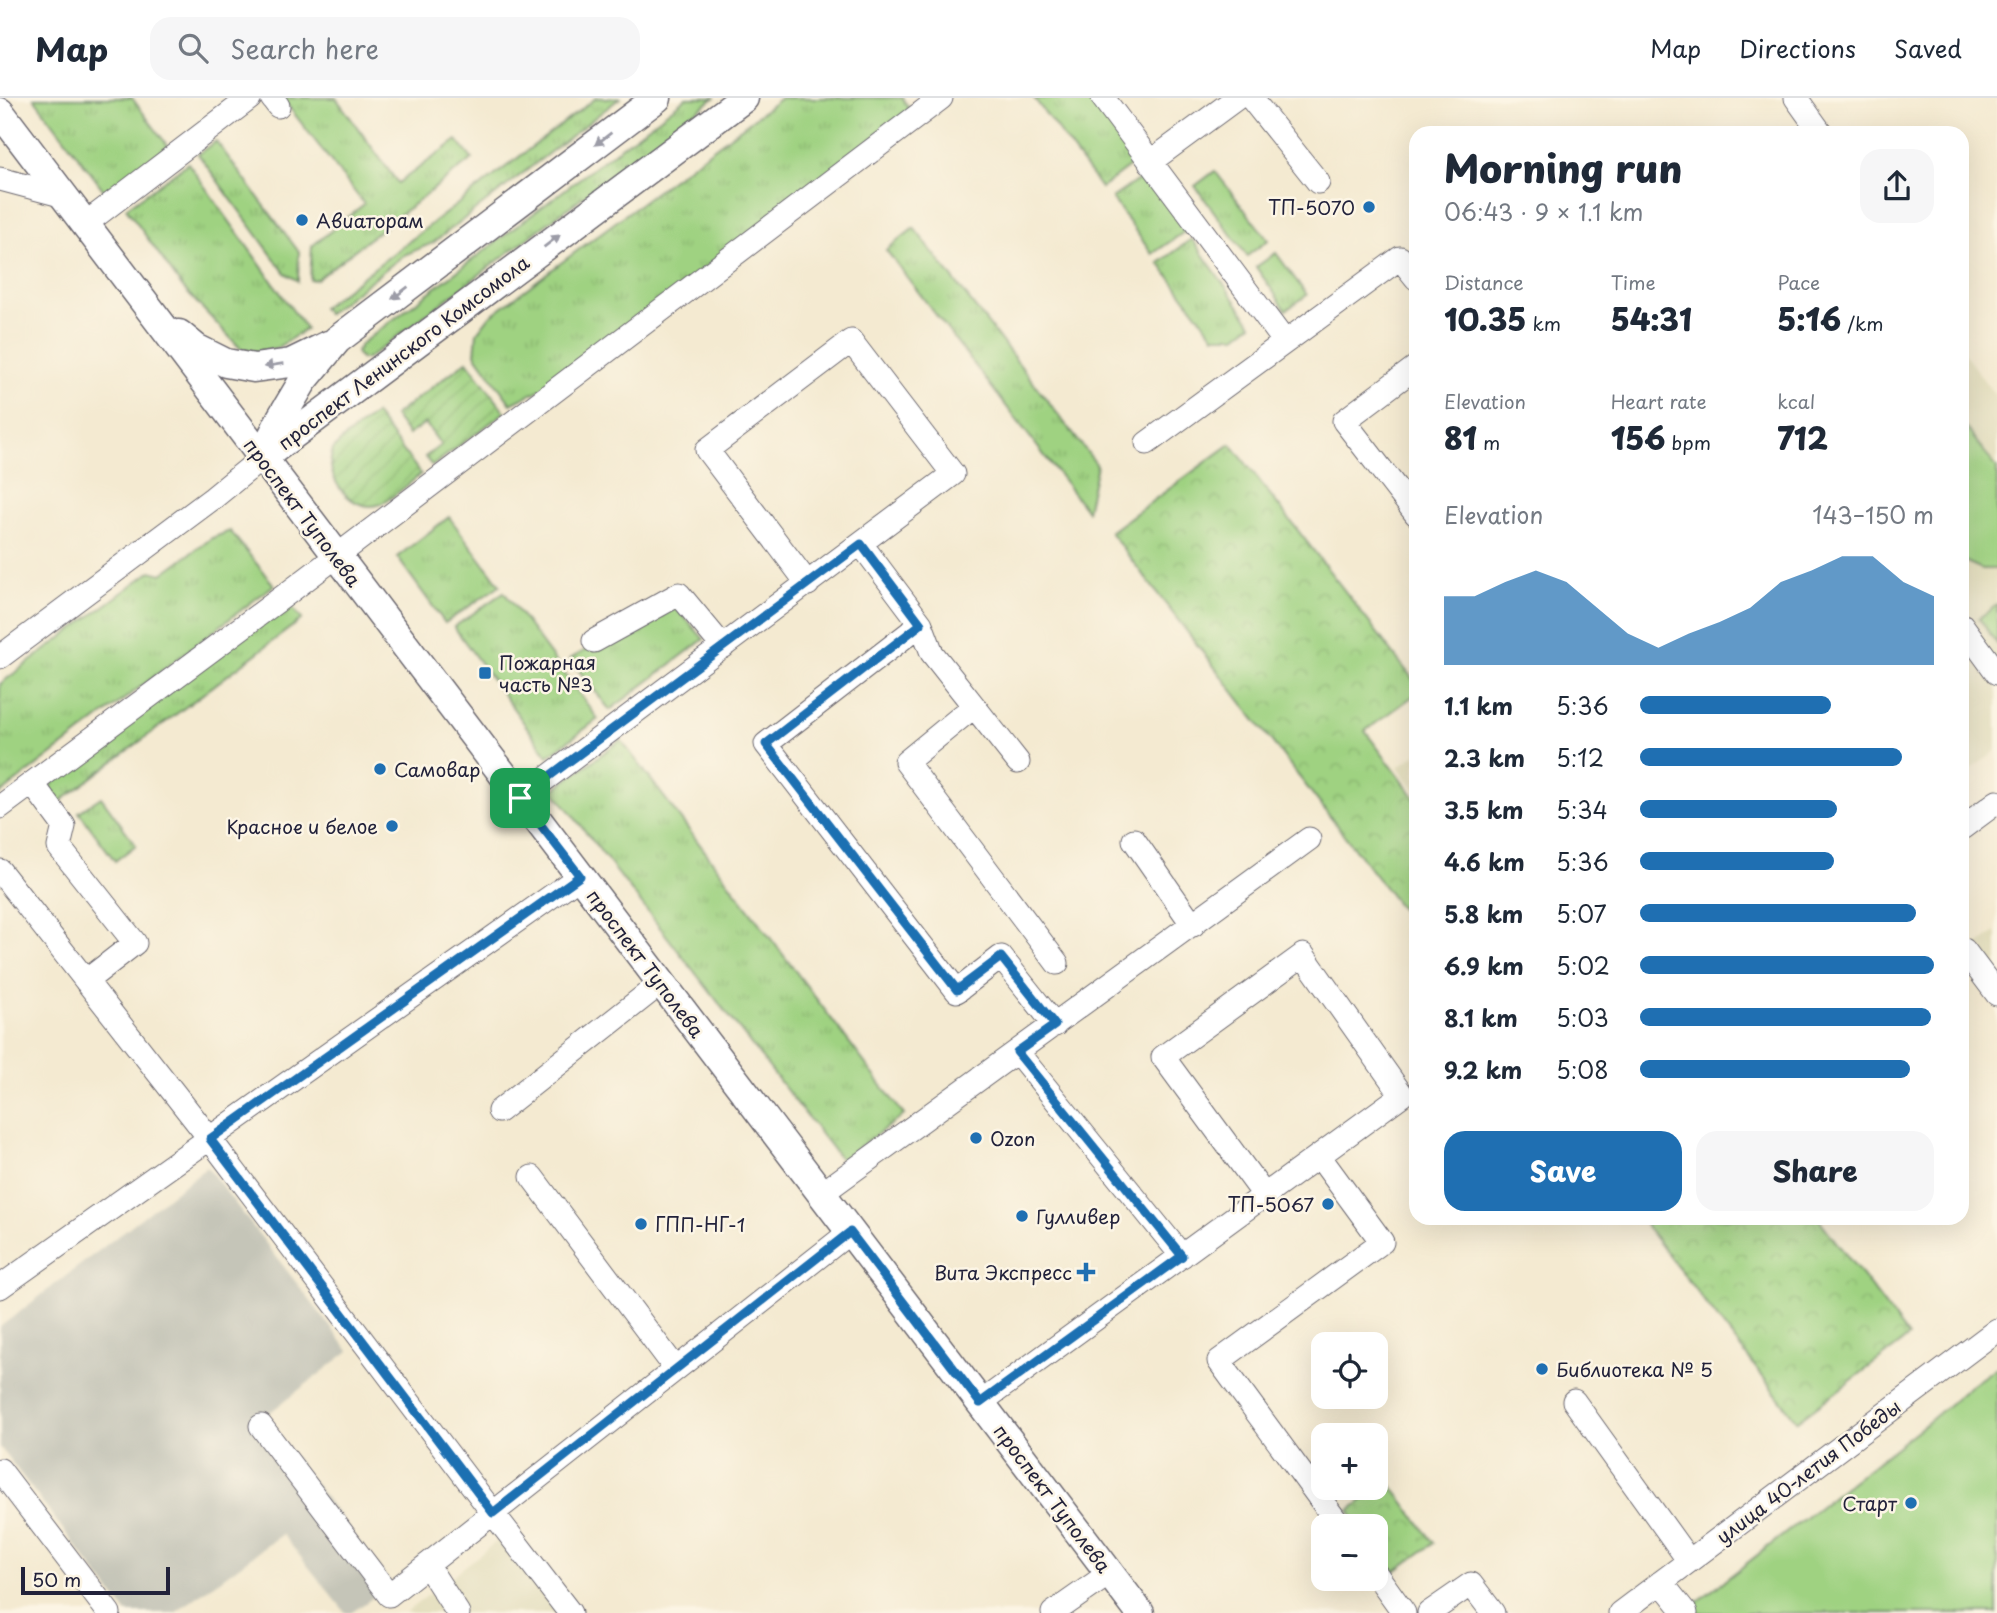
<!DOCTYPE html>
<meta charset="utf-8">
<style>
body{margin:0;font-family:"Playpen Sans",sans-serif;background:#f6f6f7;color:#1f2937;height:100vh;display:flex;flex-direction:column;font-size:26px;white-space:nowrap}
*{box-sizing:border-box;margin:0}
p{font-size:23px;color:#747a83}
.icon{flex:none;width:38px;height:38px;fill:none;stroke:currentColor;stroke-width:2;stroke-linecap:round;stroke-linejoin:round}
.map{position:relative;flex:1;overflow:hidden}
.drawer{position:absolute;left:1409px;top:28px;width:560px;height:1099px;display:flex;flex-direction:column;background:#fff;border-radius:21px;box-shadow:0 7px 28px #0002}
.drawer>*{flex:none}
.fabs{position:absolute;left:1311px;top:1234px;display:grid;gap:14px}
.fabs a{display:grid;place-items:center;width:77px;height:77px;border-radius:14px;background:#fff;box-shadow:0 7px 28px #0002;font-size:35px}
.scale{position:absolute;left:21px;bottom:18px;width:149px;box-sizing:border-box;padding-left:7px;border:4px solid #22223b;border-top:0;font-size:19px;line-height:24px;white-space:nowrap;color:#22223b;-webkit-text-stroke:5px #fcf5e5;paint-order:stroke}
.pin{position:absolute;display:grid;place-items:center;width:60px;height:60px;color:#fff;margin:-30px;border-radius:14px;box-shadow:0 4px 10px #0006}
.round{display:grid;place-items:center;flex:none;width:74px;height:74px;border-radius:21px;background:#f6f6f7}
.summary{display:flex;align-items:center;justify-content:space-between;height:119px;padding:0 35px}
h1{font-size:38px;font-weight:800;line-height:52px}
.metrics{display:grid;grid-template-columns:repeat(3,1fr);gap:10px;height:119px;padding:7px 35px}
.metrics div{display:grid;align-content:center}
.metrics b{font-size:30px;font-weight:800}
.metrics small{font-size:19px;font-weight:400}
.metrics p{font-size:19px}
.chart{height:196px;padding:14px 35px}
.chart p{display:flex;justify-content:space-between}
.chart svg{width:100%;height:126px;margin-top:7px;fill:#1f6fb2;opacity:.7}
.action{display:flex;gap:14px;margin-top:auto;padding:14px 35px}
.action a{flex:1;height:80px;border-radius:21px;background:#1f6fb2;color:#fff;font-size:28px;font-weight:800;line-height:80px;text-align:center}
.action a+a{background:#f6f6f7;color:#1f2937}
ul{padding:0 35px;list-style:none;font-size:23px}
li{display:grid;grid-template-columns:112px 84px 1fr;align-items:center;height:52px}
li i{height:18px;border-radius:9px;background:#1f6fb2}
header{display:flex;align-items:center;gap:42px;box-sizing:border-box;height:98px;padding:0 35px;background:#fff;border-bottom:2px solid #e0e1e3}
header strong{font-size:33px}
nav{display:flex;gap:38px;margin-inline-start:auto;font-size:24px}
.search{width:490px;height:63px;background:#f6f6f7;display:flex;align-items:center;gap:18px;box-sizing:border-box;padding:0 24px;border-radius:21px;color:#747a83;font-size:26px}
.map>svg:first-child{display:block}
</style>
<header>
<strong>Map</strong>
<div class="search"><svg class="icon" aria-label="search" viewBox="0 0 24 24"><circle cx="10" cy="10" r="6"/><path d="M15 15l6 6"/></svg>Search here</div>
<nav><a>Map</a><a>Directions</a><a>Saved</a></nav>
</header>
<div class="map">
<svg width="1997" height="1515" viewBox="0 0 1997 1515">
<defs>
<pattern id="grass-tufts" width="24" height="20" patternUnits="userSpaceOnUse" patternTransform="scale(1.75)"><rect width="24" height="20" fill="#9fd281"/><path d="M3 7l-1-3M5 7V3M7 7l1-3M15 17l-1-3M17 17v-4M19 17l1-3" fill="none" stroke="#89b470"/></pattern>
<pattern id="park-crowns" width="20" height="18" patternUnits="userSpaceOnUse" patternTransform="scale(1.75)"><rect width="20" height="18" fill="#9fd281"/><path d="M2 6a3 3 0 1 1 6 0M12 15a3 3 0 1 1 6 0" fill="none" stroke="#89b470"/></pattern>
<pattern id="garden-furrows" width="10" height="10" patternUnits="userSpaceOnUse" patternTransform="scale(1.75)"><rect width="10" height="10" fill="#9fd281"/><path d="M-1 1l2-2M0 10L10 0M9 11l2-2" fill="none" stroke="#89b470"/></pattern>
</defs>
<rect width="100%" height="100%" fill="#fcf5e5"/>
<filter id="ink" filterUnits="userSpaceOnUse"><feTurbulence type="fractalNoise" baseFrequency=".0143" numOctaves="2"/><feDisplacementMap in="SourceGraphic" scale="14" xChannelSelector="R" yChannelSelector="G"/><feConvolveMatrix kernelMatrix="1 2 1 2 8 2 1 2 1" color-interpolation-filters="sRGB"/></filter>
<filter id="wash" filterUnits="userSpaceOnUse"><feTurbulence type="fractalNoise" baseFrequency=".00686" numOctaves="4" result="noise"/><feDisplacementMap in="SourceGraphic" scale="28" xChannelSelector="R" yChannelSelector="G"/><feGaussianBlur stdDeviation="1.57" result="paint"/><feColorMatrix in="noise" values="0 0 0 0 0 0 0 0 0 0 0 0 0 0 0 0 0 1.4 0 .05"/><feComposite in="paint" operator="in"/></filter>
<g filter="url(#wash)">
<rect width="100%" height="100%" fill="#f4ead1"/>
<path fill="#e1dcba" d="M1962 253 1997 300V652L1962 678Z
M1416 656V693L1398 669Z
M1997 833V895L1967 855Z
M501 1440 559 1515H405Z"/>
<path fill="#c5c5b8" d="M207 1069 349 1253 264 1319 392 1486 351 1515H346L282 1436 175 1515H127L0 1349V1229Z"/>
<path fill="url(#grass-tufts)" stroke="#607a5e" stroke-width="2" d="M34 0H132L168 48 106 95Z
M282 0H336L398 85 457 42 472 61 317 181 310 182 312 148 364 106Z
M596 0H620L433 145 404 157 327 216 322 210Z
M686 0H714L370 259C364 263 359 261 356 254L361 246Z
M781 0H902L910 12 560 282 511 306 475 256 477 235 490 218Z
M1034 0H1091L1137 63 1101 90Z
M216 43 299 154 298 183 285 175 198 56Z
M188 65 306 231 275 251 254 254 241 251 183 190 126 110Z
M1215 73 1268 142 1247 158 1195 88Z
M1147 76 1187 132 1152 156 1112 100Z
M914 130 1097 367 1087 413 886 152Z
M1192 141 1252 226 1236 238H1214L1159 165Z
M1276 155 1307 197 1286 212 1256 169Z
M449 419 500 487 445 525 397 459Z
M230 433 274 487 0 696V586L151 473 162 476 212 440Z
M504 494 598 621 548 658 454 529Z
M287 504 302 521 57 706 48 694 57 678Z
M671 504 704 541 610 612 570 561Z
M621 642 904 1017 841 1062 553 692Z
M101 699 136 747 115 763 79 714Z"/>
<path fill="url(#park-crowns)" stroke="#607a5e" stroke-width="2" d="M1231 346 1416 585V596L1365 633 1416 701V830L1110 434Z
M1640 1120H1818L1909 1239 1797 1323Z
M1388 1383 1434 1445 1394 1474 1376 1449V1428H1360L1349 1413Z"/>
<path fill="url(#garden-furrows)" stroke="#607a5e" stroke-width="2" d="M467 263 505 314 432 368 425 359 441 347 425 325 408 337 394 318Z
M375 316 421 376C411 384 392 401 381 406 353 417 322 379 333 352 337 344 366 323 375 316Z"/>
<path fill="#9fd281" stroke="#607a5e" stroke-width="2" d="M1962 325 1997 370V471H1982L1962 462Z
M1997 507V546L1979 520Z
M1997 1269V1515H1683L1932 1321 1969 1289Z"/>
</g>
<g filter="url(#ink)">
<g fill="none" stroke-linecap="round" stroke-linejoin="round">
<defs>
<path id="minor" d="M272 0 278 8
M1103 0 1285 244
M1251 0 1318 84
M1796 0 1821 35
M1150 64 1237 0
M0 81 64 98
M85 126 250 0
M1416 269 1344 323 1416 416
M1147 345 1400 160 1416 180
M861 446 921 526 932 555 1018 664
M921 526 766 646 957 893 1001 859 1055 927
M1962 527 1997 575
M594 543 679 496 723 549
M0 559 213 400 262 360
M973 609 906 664 1057 865
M32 685 64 728 59 749 135 845 86 883
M520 700 953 376 851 243 707 352 808 486
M0 709 288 495 941 0
M1962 730 1997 704
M1134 742 1193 827
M0 773 210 1041 493 1415 570 1515
M1962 854 1964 852 1997 896
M1017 954 1182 1158
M499 1013 661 885
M1319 1058 1382 1144 1219 1263 1340 1428
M532 1079 676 1271
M821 1096 1309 741
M0 1189 580 778
M1574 1303 1689 1463
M980 1305 1402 997 1303 857 1163 959 1265 1098
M261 1328 389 1497 850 1134
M0 1372 109 1515
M427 1467 458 1515
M1376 1476 1404 1515
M1661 1484 1686 1515
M1053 1515 1110 1475
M1429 1515 1471 1486 1493 1515
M1620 1515 1997 1232"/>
<path id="major" d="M0 14 1140 1515
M179 236 196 250 226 265 254 270 291 265 328 247
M263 357 281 320 303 283 337 242 657 0
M262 360 744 0"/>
</defs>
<use href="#minor" stroke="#6c6870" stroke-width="25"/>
<use href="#major" stroke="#6c6870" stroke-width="31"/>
<use href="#minor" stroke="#fff" stroke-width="23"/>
<use href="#major" stroke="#fff" stroke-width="28"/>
</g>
<defs><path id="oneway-solid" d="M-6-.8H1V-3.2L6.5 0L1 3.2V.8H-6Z" transform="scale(1.75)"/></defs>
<g fill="#9c9ca7">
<use href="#oneway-solid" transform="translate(603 41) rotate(143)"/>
<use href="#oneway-solid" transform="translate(552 143) rotate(-37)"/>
<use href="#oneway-solid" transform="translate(400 195) rotate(143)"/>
<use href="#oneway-solid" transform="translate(274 267) rotate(171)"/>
</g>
</g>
<g fill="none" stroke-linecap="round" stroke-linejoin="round" filter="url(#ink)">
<defs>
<path id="route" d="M861 446 921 526 766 646 957 892 1001 859 1055 927 1017 954 1182 1158 980 1305 850 1134 493 1415 210 1041 580 778 520 700Z"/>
</defs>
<use href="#route" stroke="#fff" stroke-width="14"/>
<use href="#route" stroke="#1f6fb2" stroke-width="9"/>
</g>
<g fill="#1f6fb2" stroke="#fcf5e5" stroke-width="2.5">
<circle cx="1369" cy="109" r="7"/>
<circle cx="302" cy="122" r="7"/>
<rect x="478" y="568" width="14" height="14" rx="3.5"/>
<circle cx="380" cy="671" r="7"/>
<circle cx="392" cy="728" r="7"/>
<circle cx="976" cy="1040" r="7"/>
<circle cx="1328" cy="1106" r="7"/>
<circle cx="1022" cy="1118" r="7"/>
<circle cx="641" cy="1126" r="7"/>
<path d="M1082.5 1163.5h7v7h7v7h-7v7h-7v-7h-7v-7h7z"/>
<circle cx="1542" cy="1271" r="7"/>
<circle cx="1911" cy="1405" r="7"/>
</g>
<g text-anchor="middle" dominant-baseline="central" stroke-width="5" stroke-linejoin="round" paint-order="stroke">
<g font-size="19" fill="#22223b" stroke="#fcf5e5" text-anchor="start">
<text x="1355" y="109" text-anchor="end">ТП-5070</text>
<text x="316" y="122">Авиаторам</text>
<text x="499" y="564">Пожарная<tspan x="499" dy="22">часть №3</tspan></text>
<text x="394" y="671">Самовар</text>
<text x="378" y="728" text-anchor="end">Красное и белое</text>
<text x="990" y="1040">Ozon</text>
<text x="1314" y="1106" text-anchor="end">ТП-5067</text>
<text x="1036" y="1118">Гулливер</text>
<text x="655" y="1126">ГПП-НГ-1</text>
<text x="1072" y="1174" text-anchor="end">Вита Экспресс</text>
<text x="1556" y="1271">Библиотека № 5</text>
<text x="1897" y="1405" text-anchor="end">Старт</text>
</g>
<g font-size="19" fill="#22223b" stroke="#fcf5e5">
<text transform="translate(403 254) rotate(-37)">проспект Ленинского Комсомола</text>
<text transform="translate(303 414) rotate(53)">проспект Туполева</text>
<text transform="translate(646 865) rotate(53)">проспект Туполева</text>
<text transform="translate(1808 1373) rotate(-37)">улица 40-летия Победы</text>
<text transform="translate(1053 1400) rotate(53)">проспект Туполева</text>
</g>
</g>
</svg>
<div class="fabs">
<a><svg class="icon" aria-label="locate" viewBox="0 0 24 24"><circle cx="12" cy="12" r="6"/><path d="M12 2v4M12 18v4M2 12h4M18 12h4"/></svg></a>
<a>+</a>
<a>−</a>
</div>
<div class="scale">50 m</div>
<div class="pin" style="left:520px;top:700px;background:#1e9e55"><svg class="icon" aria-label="arrive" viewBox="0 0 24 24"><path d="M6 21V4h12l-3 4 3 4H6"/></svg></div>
<section class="drawer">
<div class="summary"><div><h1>Morning run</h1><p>06:43 · 9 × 1.1 km</p></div><a class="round"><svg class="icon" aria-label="share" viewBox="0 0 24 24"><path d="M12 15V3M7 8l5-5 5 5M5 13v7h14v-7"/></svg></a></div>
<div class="metrics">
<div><p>Distance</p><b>10.35<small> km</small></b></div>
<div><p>Time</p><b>54:31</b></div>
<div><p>Pace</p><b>5:16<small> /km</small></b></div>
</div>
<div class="metrics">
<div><p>Elevation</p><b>81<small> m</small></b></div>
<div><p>Heart rate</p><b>156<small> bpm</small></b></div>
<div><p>kcal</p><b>712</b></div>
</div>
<div class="chart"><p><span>Elevation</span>143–150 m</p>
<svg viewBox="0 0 160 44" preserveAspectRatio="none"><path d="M0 44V20L10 20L20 15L30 11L40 15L50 24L60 33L70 38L80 33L90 29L100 24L110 15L120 11L130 6L140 6L150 15L160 20V44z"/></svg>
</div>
<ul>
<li><b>1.1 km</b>5:36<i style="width:65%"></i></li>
<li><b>2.3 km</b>5:12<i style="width:89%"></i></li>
<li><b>3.5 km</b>5:34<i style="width:67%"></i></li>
<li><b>4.6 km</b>5:36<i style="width:66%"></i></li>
<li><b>5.8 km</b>5:07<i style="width:94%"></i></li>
<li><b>6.9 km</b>5:02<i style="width:100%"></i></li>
<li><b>8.1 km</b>5:03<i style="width:99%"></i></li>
<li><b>9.2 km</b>5:08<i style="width:92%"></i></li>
</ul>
<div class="action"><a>Save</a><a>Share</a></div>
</section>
</div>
